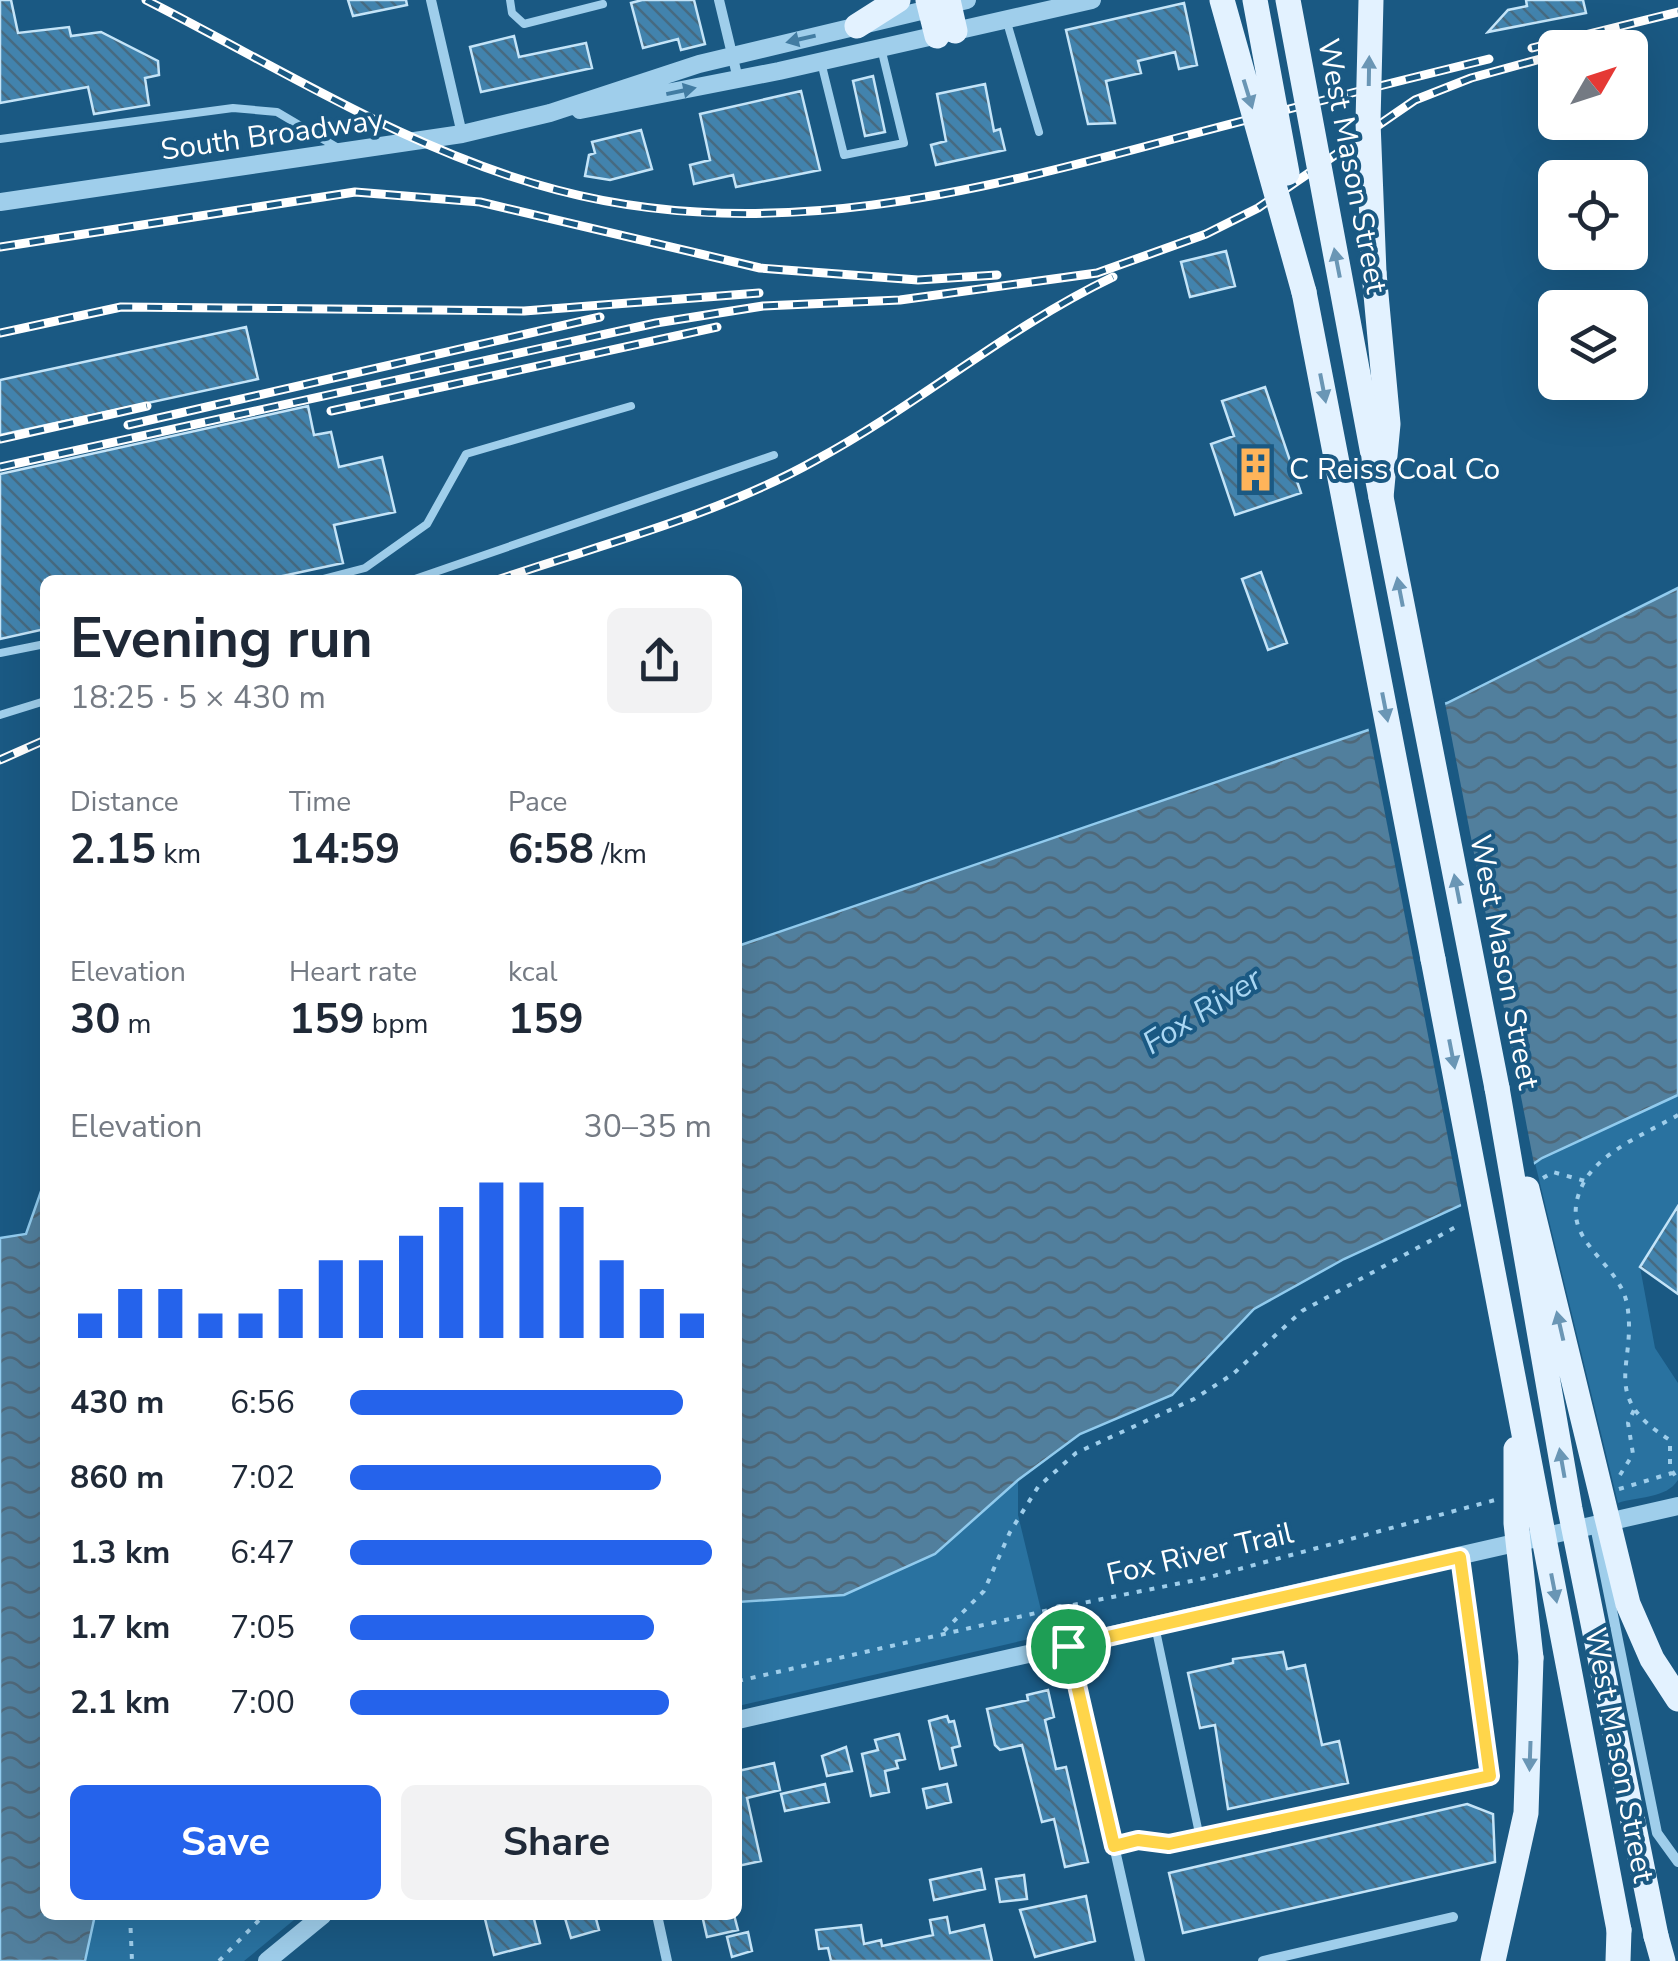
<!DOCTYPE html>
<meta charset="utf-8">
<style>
body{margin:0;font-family:"Nunito Sans",sans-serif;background:#f2f2f3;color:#1f2937;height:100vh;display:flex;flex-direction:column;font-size:38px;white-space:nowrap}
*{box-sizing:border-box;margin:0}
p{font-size:32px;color:#747a83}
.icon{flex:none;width:55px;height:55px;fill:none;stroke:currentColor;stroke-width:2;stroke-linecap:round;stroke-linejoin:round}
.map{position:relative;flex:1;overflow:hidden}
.drawer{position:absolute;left:40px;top:575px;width:702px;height:1345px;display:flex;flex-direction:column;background:#fff;border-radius:15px;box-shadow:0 10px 40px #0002}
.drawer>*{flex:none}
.needle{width:65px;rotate:51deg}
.controls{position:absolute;left:1538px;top:30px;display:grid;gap:20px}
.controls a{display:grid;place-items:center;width:110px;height:110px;border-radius:15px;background:#fff;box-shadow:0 10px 40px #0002;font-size:50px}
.pin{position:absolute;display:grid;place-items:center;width:85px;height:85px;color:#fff;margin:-42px;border:5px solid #fff;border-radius:50%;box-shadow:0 2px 10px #0007}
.round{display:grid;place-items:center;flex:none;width:105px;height:105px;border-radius:15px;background:#f2f2f3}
.headline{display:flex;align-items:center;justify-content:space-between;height:170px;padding:0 30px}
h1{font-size:55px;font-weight:700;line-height:75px}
.figures{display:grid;grid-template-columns:repeat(3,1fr);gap:15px;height:170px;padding:10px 30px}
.figures div{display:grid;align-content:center}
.figures b{font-size:42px;font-weight:700}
.figures small{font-size:28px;font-weight:400}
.figures p{font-size:28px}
.chart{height:280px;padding:20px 30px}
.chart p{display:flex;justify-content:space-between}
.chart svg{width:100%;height:180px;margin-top:10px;stroke:#2563eb;stroke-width:6}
.action{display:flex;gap:20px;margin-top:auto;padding:20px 30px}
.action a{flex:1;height:115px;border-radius:15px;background:#2563eb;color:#fff;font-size:40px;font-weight:700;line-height:115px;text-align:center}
.action a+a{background:#f2f2f3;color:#1f2937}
ul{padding:0 30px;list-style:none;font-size:32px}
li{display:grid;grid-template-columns:160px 120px 1fr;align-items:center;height:75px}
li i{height:25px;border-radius:12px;background:#2563eb}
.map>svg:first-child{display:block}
</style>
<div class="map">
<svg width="1678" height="1961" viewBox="0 0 1678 1961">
<defs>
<pattern id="water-waves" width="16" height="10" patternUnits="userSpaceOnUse" patternTransform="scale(2.5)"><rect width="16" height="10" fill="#517f9d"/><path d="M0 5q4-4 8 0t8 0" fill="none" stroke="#4f6879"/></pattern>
<pattern id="building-back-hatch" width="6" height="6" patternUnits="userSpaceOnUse" patternTransform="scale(2.5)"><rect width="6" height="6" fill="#4283ad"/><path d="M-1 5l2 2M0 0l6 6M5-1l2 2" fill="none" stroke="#466a81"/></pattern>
</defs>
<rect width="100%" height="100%" fill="#1a5983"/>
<path fill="#2972a0" d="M1678 1095V1206L1640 1267 1655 1348 1678 1383V1480C1666 1499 1638 1496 1618 1503L1535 1163Z
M1018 1480V1515L1047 1635 738 1706V1602L844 1595 935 1554Z
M95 1915H300L244 1961H85Z"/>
<path fill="url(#water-waves)" stroke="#91cbee" stroke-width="2.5" d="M1678 588V1095L1542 1158 1496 1189 1344 1259 1254 1309 1172 1395 1080 1434 1018 1480 935 1554 844 1595 738 1602V946L1447 703Z
M45 1180V1915H95L85 1961H0V1238L26 1234Z"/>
<path fill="#1a5983" d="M1444 698 1535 1169 1462 1210 1368 726Z"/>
<path fill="url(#building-back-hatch)" stroke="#c4e4f8" stroke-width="2.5" d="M0 0H11L18 33 69 27 71 36 101 32 158 61 159 75 145 78 149 105 94 114 88 87 0 103Z
M348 0H406L407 5 353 16Z
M642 0H694L705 44 681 50 678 39 643 48 631 3Z
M1526 0H1583L1586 13 1488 32 1508 10 1527 6Z
M1184 3 1197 65 1179 69 1175 52 1138 61 1141 73 1106 81 1115 123 1088 124 1066 30Z
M514 36 519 57 586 43 592 68 481 92 470 47Z
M873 76 885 132 865 136 853 81Z
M985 84 994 131 1000 129 1005 150 936 165 931 145 946 141 937 94Z
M801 91 820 170 736 187 733 175 694 184 690 165 710 160 700 114Z
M641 130 652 169 610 180 585 176 589 155 595 153 592 142Z
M1226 251 1235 286 1190 297 1181 262Z
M246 327 258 379 0 435V380Z
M1265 387 1301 493 1235 515 1211 444 1234 436 1222 401Z
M308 406 314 435 331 432 339 467 382 457 395 512 334 525 343 563 264 580H45V629L0 639V474Z
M1261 572 1287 643 1268 650 1242 579Z
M1678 1206V1294L1640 1267Z
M1283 1652 1287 1669 1305 1665 1322 1745 1339 1741 1348 1783 1228 1809 1215 1725 1200 1728 1188 1673 1233 1663V1659Z
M1048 1690 1054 1717 1045 1720 1056 1769 1066 1767 1088 1862 1065 1867 1054 1819 1042 1822 1022 1745 1000 1750 995 1745 987 1709 1028 1700 1027 1695Z
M947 1716 949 1722 954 1721 960 1746 952 1748 956 1765 940 1769 929 1721Z
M899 1734 905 1759 896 1761 898 1768 885 1771 889 1792 871 1796 862 1754 878 1750 875 1740Z
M846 1747 852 1771 827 1776 822 1756Z
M774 1763 780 1790 747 1798 761 1861 738 1866V1771Z
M825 1784 829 1802 785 1811 781 1794Z
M947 1784 951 1802 927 1808 923 1789Z
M1467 1804 1493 1814 1495 1862 1183 1933 1169 1873Z
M981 1869 985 1889 934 1900 930 1880Z
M1024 1875 1027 1899 1000 1902 996 1879Z
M1086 1896 1095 1941 1035 1957 1020 1910Z
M484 1915H533L540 1943 494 1955Z
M564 1915H595L599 1930 571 1938Z
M702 1915H734L738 1930 707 1937Z
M947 1917 950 1933 984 1925 992 1961H831L828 1948 819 1949 816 1930 861 1925 864 1944 881 1940 882 1946 933 1935 930 1920Z
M748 1932 752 1951 732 1957 727 1937Z"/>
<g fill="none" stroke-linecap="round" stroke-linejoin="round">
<path stroke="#9fceeb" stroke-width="4" stroke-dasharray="5 8" stroke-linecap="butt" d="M1678 1115C1649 1132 1601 1151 1584 1182 1553 1240 1618 1258 1627 1304 1638 1365 1597 1395 1670 1440V1468L1678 1480
M1543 1178 1553 1172 1585 1181
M1620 1475 1633 1454 1628 1423 1634 1410
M1619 1489 1672 1473
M1073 1605 1206 1578 1495 1500
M944 1631 984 1591 1010 1532 1038 1487 1076 1453 1194 1399 1233 1374 1302 1311 1461 1224
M738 1681 1049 1610
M130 1915 132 1961
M219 1961 264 1915"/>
<path stroke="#9fceeb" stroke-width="8" d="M510 0 512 13 524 24 603 4
M1006 19 1039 132
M821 62 844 155 904 143 881 48
M0 139 233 108 277 112 338 148
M319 580 365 568 427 524 466 454 631 406
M412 580 774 455
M0 653 45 644
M0 715 45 701
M1059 1608 1069 1646
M1155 1626 1200 1838
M1114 1846 1138 1840 1169 1844 1489 1775 1460 1557"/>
<path stroke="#9fceeb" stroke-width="10" d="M431 0 462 134
M719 0 738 79
M1595 1526 1657 1833 1678 1862
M1069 1646 1140 1961
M657 1915 667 1961
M1263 1961 1453 1917"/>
<path stroke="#9fceeb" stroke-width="18" d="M580 110 779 71 1092 0
M0 202 462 134 550 113 699 64 967 0
M738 1720 1678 1506
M267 1961 323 1915"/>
<path stroke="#e3f2ff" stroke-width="25" d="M928 0 937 36
M948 0 955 31
M857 26 898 0
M1374 273 1388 424 1381 497 1497 1088
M1304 292 1433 959
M1656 1936 1663 1961
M1493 1961 1526 1813 1531 1658
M1618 1961 1619 1930"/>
<defs>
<path id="rail" d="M146 0C280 68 411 152 557 190 769 246 976 192 1181 137 1284 110 1386 84 1489 59
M1532 48 1678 12
M0 247 355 192 480 202 760 268 918 280 997 275
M0 333 121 307 524 311 759 293
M331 411 717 327
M128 425 600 317
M0 439 147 406
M0 467 656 323 763 306 900 300 1097 273 1206 234 1258 208 1415 100 1471 78 1555 55
M497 580C603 544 718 515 816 460 918 405 1008 327 1113 277
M0 760 45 740"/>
</defs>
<use href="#rail" stroke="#fff" stroke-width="9"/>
<use href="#rail" stroke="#1a5983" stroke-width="5" stroke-dasharray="15" stroke-linecap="butt"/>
<path stroke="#e3f2ff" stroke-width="25" d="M1222 0 1304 292
M1255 0 1287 173
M1288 0 1381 497
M1371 0 1368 122 1374 273
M1433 959 1619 1930
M1497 1088 1570 1509 1656 1936
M1527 1189 1628 1604 1652 1659 1678 1699
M1516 1449V1523L1531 1658"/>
</g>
<defs><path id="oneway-solid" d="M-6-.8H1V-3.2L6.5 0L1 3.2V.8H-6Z" transform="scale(2.5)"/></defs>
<g fill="#427ca2">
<use href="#oneway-solid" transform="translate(801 39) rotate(167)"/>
<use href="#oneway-solid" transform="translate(681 91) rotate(-12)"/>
</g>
<g fill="#6a96b5">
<use href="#oneway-solid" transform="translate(1369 71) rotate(-89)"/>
<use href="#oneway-solid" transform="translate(1248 94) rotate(73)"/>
<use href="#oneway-solid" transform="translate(1337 263) rotate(-101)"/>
<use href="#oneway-solid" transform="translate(1323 388) rotate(79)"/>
<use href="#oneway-solid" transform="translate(1400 592) rotate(-101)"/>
<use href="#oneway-solid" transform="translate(1385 707) rotate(79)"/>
<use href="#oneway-solid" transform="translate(1457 889) rotate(-101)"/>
<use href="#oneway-solid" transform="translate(1452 1054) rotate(79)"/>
<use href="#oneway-solid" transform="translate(1560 1326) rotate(-103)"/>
<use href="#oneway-solid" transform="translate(1562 1463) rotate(-100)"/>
<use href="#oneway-solid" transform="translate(1554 1588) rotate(79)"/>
<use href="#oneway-solid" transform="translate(1530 1756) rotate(92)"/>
</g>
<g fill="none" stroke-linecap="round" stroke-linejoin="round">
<defs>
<path id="route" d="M1460 1557 1490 1776 1169 1844 1138 1840 1114 1846 1068 1646Z"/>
</defs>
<use href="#route" stroke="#fff" stroke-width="20"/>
<use href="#route" stroke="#ffd54a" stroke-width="12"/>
</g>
<defs>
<symbol id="building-bare" viewBox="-9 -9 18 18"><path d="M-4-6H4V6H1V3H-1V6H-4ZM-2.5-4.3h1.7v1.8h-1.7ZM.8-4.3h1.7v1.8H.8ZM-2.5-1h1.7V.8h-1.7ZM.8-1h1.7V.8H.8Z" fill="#feb45a" stroke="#1a5983" stroke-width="2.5" paint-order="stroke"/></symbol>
</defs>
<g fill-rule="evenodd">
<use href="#building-bare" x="1224" y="438" width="63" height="63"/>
</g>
<g text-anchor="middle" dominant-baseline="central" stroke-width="8" stroke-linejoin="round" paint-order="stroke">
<g font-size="30" fill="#fff" stroke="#1a5983">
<text transform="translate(272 135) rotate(-8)">South Broadway</text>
<text transform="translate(1352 166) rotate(79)">West Mason Street</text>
<text transform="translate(1504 962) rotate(79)">West Mason Street</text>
<text transform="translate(1200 1554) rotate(-13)">Fox River Trail</text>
<text transform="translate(1619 1755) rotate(79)">West Mason Street</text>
</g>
<g font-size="30" fill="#fff" stroke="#1a5983" text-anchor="start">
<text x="1289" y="469">C Reiss Coal Co</text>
</g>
<g font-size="32" font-style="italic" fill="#aad7f3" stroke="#1a5983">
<text transform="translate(1202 1011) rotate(-32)">Fox River</text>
</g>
</g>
</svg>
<div class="controls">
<a><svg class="needle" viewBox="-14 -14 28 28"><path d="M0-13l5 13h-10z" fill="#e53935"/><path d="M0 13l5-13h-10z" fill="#747a83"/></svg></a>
<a><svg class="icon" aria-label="locate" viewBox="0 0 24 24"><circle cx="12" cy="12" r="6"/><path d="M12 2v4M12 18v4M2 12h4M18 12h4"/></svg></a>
<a><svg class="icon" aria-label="layers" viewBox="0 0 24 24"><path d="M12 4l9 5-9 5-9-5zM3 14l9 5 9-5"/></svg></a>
</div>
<div class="pin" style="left:1068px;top:1646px;background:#1e9e55"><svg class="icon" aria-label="arrive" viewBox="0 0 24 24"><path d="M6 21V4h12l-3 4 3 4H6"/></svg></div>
<section class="drawer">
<div class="headline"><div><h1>Evening run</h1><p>18:25 · 5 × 430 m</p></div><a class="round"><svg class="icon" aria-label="share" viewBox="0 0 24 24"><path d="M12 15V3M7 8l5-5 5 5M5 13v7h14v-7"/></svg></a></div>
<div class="figures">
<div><p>Distance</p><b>2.15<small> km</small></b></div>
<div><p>Time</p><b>14:59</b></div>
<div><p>Pace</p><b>6:58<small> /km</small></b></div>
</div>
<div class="figures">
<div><p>Elevation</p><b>30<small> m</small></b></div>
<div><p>Heart rate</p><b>159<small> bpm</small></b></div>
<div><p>kcal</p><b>159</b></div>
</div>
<div class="chart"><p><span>Elevation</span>30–35 m</p>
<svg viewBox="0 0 160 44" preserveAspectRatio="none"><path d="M5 44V38M15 44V32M25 44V32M35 44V38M45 44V38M55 44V32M65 44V25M75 44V25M85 44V19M95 44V12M105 44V6M115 44V6M125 44V12M135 44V25M145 44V32M155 44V38"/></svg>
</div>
<ul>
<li><b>430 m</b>6:56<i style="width:92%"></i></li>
<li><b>860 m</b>7:02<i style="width:86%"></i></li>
<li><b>1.3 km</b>6:47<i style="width:100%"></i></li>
<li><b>1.7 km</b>7:05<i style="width:84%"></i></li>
<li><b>2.1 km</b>7:00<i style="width:88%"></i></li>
</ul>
<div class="action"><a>Save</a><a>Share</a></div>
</section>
</div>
